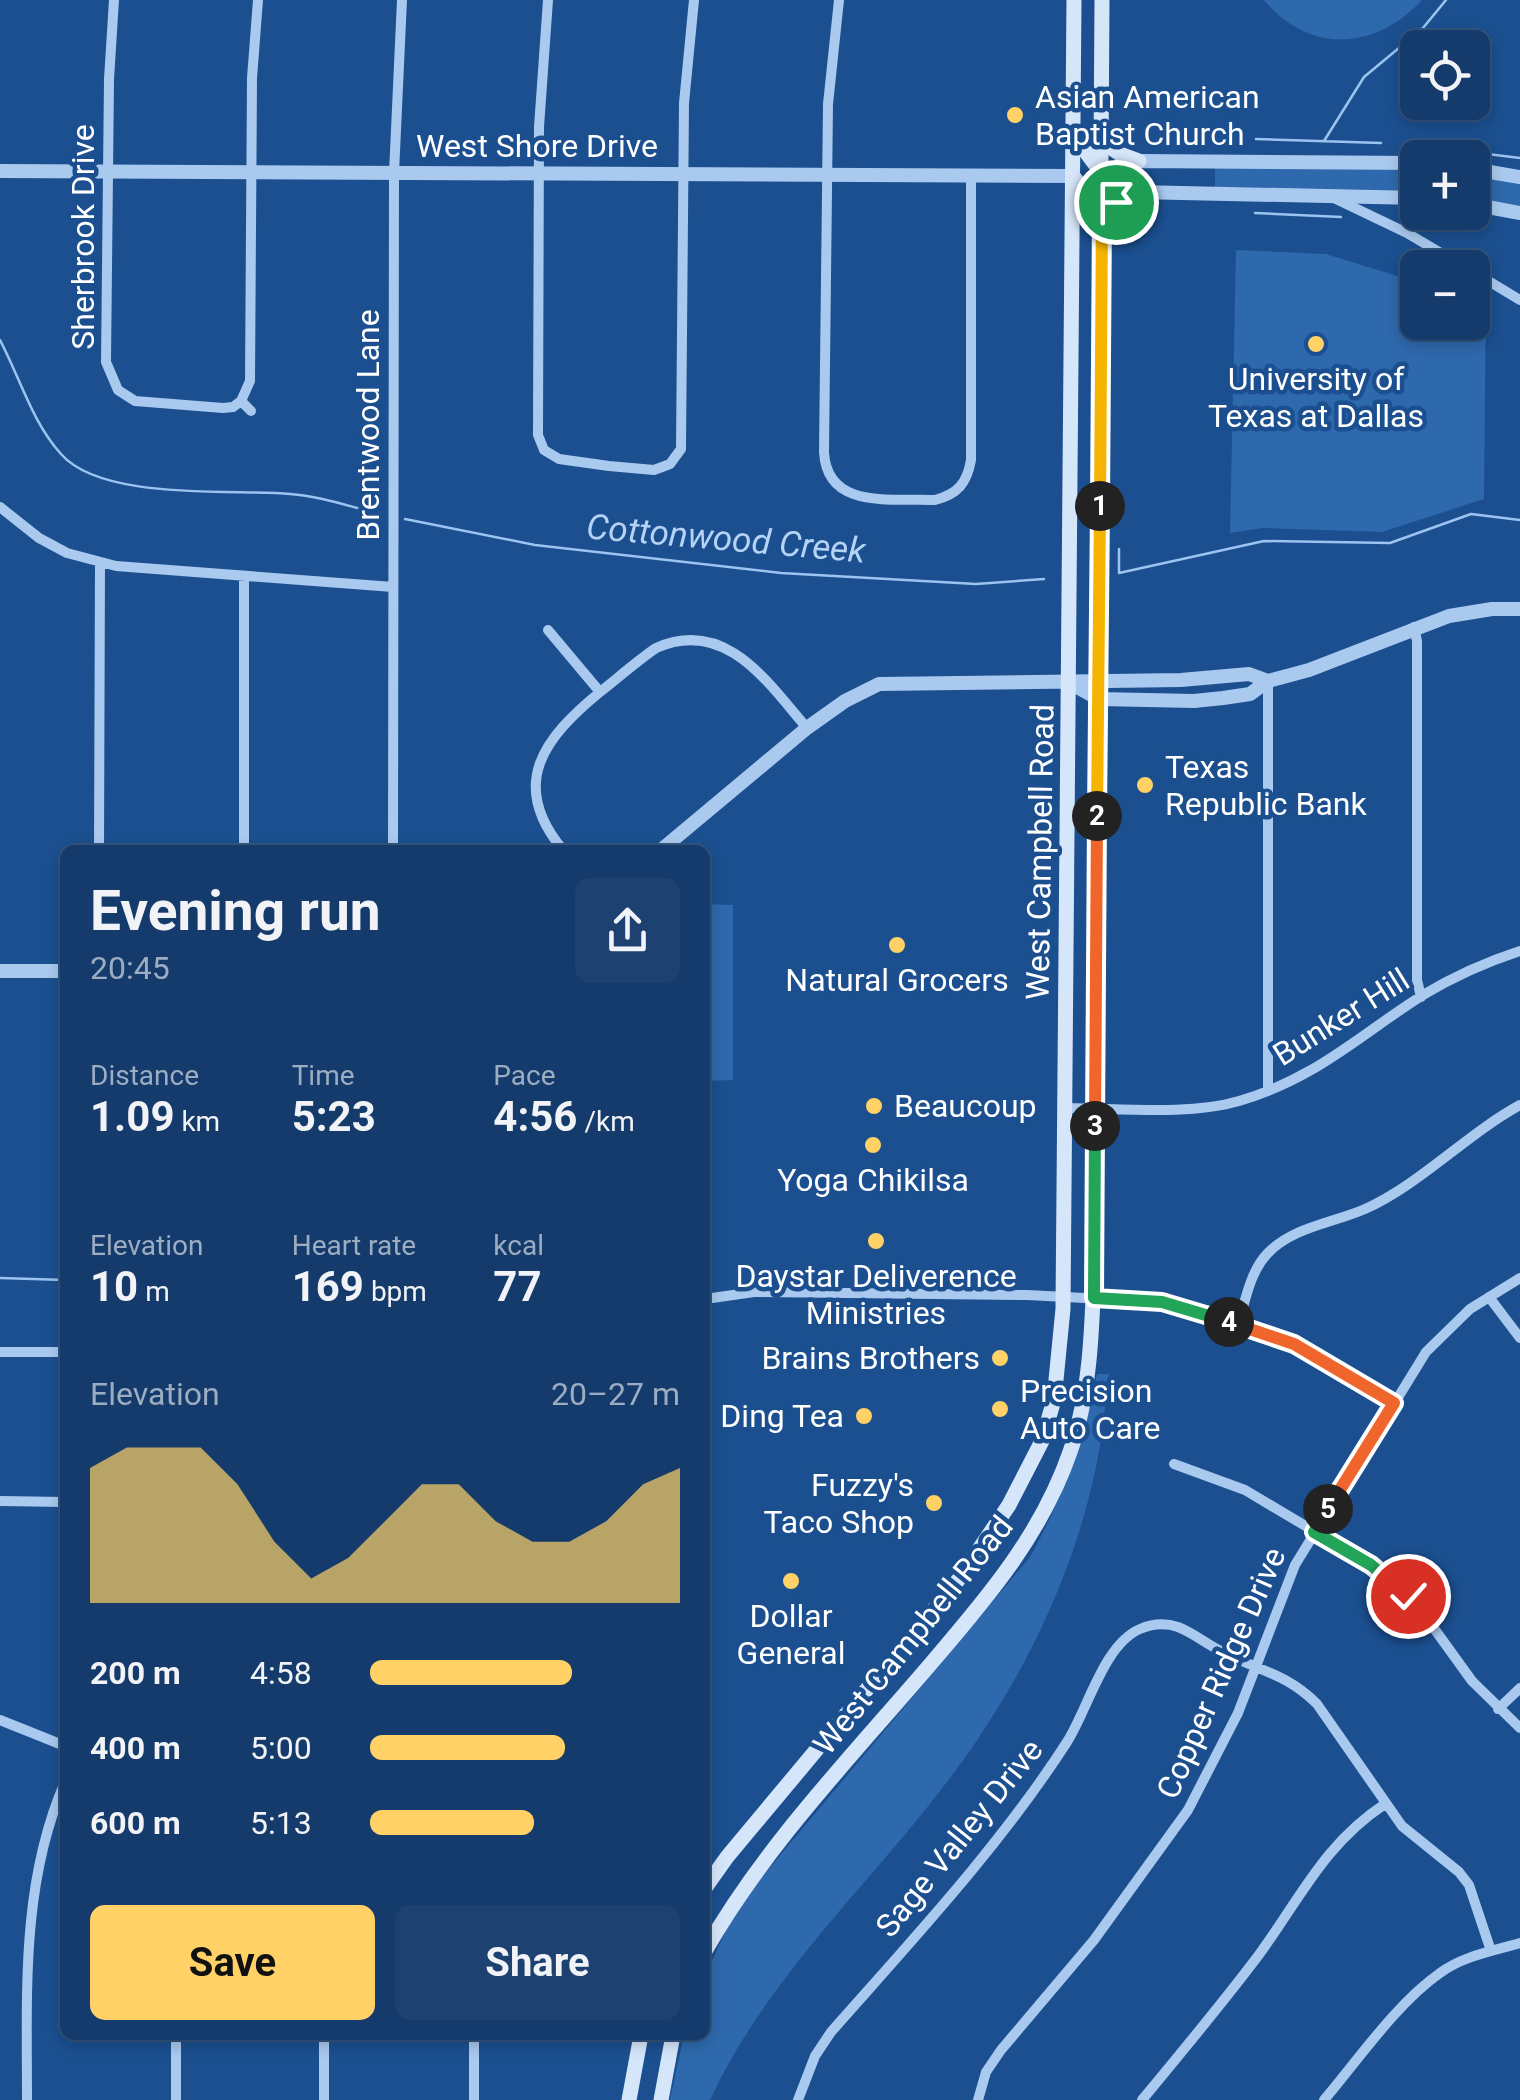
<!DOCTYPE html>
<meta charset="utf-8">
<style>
body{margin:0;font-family:Roboto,sans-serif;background:#1d4271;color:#f1f3f6;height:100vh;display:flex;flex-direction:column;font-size:38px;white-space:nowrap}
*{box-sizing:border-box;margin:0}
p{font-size:32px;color:#9dadc1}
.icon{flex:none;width:55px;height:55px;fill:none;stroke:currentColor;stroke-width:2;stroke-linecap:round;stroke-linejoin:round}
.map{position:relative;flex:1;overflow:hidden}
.details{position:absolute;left:60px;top:845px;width:650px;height:1195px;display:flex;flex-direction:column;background:#143b6b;border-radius:15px;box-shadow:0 5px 15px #0003,0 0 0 2px #33557e}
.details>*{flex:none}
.fabs{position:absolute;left:1400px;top:30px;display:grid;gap:20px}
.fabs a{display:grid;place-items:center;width:90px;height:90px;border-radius:15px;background:#143b6b;box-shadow:0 5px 15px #0003,0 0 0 2px #33557e;font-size:50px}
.pin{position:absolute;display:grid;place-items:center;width:85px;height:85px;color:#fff;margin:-42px;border:5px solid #fff;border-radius:50%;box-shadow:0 2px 10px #0007}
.km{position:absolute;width:50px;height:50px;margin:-25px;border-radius:50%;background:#222;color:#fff;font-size:28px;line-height:50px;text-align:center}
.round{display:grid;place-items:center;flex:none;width:105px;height:105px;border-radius:15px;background:#1d4271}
.summary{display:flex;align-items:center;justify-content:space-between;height:170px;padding:0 30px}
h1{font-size:55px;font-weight:700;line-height:75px}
.stats{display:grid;grid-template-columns:repeat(3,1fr);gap:15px;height:170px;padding:10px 30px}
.stats div{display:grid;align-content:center}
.stats b{font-size:42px;font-weight:700}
.stats small{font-size:28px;font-weight:400}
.stats p{font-size:28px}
.chart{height:280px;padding:20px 30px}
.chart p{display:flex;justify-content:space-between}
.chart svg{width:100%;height:180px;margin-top:10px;fill:#ffd166;opacity:.7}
.button{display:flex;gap:20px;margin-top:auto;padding:20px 30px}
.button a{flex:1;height:115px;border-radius:15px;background:#ffd166;color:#111;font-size:40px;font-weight:700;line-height:115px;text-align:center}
.button a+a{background:#1d4271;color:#f1f3f6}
ul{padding:0 30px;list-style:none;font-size:32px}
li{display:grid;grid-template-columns:160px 120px 1fr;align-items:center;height:75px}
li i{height:25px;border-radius:12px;background:#ffd166}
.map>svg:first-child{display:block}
</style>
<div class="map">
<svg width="1520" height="2100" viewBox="0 0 1520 2100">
<rect width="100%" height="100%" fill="#1b4f8f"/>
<path fill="#2e69ad" d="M1264 0H1422C1376 50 1310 55 1264 0Z
M1215 165 1417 169V193L1215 187Z
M1473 175 1520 182V208L1473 200Z
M1236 250 1326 254 1397 276 1417 286 1418 322H1472L1473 292H1486L1484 499 1382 532 1263 528 1230 533Z
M705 904 733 905V1080L705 1081Z
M1097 1374H1109C1105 1406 1102 1440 1095 1472 1076 1560 1038 1646 989 1722 905 1855 777 1956 710 2100H670L684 2035H705V1976L726 1930 757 1883 1030 1557C1066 1491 1082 1447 1097 1374Z"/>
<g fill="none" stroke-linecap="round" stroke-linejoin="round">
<path stroke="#9cc4f0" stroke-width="2.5" d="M1256 139 1381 143
M1324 141 1364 77 1423 28 1446 0
M1406 144 1520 158
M1255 213 1341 217
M0 340C20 378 32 422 61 454 102 501 232 489 290 494 320 496 351 507 380 514
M405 519 535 545 781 573 976 584 1044 579
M1119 549V573L1264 541 1390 543 1471 514 1520 520
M0 1278 65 1280"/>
<path stroke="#a9c9ee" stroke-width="10" d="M114 0 109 79 106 362 118 390 135 401 223 408 233 407 241 401 251 411
M548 0 539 127 538 435 544 450 559 459 609 466 654 470 670 464 681 449 684 103 694 0
M839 0 828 104 824 452C827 510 891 498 935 500 958 494 967 483 971 460V176
M1336 199 1407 233 1466 268
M1472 271 1520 300
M241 401 250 381 252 78 258 0
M0 507 39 538 67 553 116 566 393 587
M244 577V850
M1414 627 1417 641V980L1421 997
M548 630 600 692
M1268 681V1091
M99 850 100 563
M393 850 394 173 402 0
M563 850C508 784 544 738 600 692 619 677 637 661 656 648 726 617 768 683 807 728
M1064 1108C1118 1108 1188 1116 1239 1101 1317 1078 1358 1036 1423 995 1453 977 1486 962 1520 951
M1489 1297 1520 1338
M705 1299 754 1292 1027 1295 1162 1302 1294 1344 1394 1403
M1238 1325C1245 1302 1250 1272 1267 1254 1292 1227 1333 1223 1365 1209 1419 1185 1467 1134 1520 1105
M0 1352H65
M1174 1464 1245 1490 1371 1565 1420 1609 1472 1681 1520 1728
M0 1501 65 1502
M1498 1709 1520 1688
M0 1720 65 1746
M474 2035V2100
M27 2100C27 1992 21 1883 65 1782
M176 2100V2035
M324 2100V2035
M798 2100 815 2056 831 2032C913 1939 1000 1846 1067 1742 1088 1709 1104 1644 1140 1629 1152 1624 1166 1623 1178 1627 1194 1633 1209 1646 1225 1653 1260 1671 1287 1674 1317 1704L1402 1826 1459 1872 1469 1885 1491 1951
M978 2100 986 2072 1001 2050 1094 1940 1188 1810 1238 1713 1295 1565 1426 1352 1470 1309 1520 1278
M1142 2100C1181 2053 1221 2005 1258 1956 1300 1899 1324 1844 1385 1804
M1324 2100C1358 2060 1397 2003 1440 1973 1463 1956 1493 1951 1520 1943"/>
<path stroke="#a9c9ee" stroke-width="14" d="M1472 169 1520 177
M0 171 1073 176
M1103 175 1136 192 1418 198
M1103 175 1139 161 1418 163
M1472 204 1520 213
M1070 683 1099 699 1194 701 1223 698 1250 694 1268 681 1309 670 1449 616 1492 609H1520
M661 850 807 728 845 701 879 684 1181 680 1249 674 1268 681
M0 971H65"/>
<path stroke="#d6e6fa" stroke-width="15" d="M1075 137 1103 175
M1103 142 1120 154 1139 161
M1073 176 1102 214
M1102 214 1115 202 1136 192
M705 1888 727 1857 959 1579 1009 1505 1042 1441 1054 1400 1063 1309 1074 0
M705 1951C766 1844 854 1754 934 1660 989 1596 1042 1533 1070 1452 1090 1395 1092 1331 1094 1272L1102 0
M629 2100 641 2035
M661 2100 673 2035"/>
</g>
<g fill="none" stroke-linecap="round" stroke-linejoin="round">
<defs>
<path id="split-1" d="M1100 506 1102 214 1116 202"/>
<path id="split-2" d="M1097 816 1100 506"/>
<path id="split-3" d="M1095 1126 1097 816"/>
<path id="split-4" d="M1095 1126 1094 1298 1162 1302 1229 1322"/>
<path id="split-5" d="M1229 1322 1294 1344 1394 1403 1328 1509"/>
<path id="split-6" d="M1328 1509 1314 1532 1371 1565 1408 1596"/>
</defs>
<use href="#split-1" stroke="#fff" stroke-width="20"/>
<use href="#split-2" stroke="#fff" stroke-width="20"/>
<use href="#split-3" stroke="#fff" stroke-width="20"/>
<use href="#split-4" stroke="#fff" stroke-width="20"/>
<use href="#split-5" stroke="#fff" stroke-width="20"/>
<use href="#split-6" stroke="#fff" stroke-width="20"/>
<use href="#split-1" stroke="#f5b400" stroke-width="12"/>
<use href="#split-2" stroke="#f5b400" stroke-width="12"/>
<use href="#split-3" stroke="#f0652b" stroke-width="12"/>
<use href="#split-4" stroke="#22a559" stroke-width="12"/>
<use href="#split-5" stroke="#f0652b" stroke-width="12"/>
<use href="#split-6" stroke="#22a559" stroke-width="12"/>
</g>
<g fill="#ffd166" stroke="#1b4f8f" stroke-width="4">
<circle cx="1015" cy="115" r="10"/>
<circle cx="1316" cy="344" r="10"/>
<circle cx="1145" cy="785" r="10"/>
<circle cx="897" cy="945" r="10"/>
<circle cx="874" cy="1106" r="10"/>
<circle cx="873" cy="1145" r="10"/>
<circle cx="876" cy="1241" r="10"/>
<circle cx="1000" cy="1358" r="10"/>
<circle cx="1000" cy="1409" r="10"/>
<circle cx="864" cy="1416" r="10"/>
<circle cx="934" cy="1503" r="10"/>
<circle cx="791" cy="1581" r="10"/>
</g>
<g text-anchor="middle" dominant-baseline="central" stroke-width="9" stroke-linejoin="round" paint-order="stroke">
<g font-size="32" fill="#fff" stroke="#1b4f8f">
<text x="1035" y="97" text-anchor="start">Asian American<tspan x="1035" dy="37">Baptist Church</tspan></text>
<text x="1316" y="379">University of<tspan x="1316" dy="37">Texas at Dallas</tspan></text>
<text x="1165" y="767" text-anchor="start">Texas<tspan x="1165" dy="37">Republic Bank</tspan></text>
<text x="897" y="980">Natural Grocers</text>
<text x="894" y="1106" text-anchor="start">Beaucoup</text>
<text x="873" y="1180">Yoga Chikilsa</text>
<text x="876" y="1276">Daystar Deliverence<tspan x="876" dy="37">Ministries</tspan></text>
<text x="980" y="1358" text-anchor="end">Brains Brothers</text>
<text x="1020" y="1391" text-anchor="start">Precision<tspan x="1020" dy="37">Auto Care</tspan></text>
<text x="844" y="1416" text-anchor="end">Ding Tea</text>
<text x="914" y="1485" text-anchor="end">Fuzzy's<tspan x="914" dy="37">Taco Shop</tspan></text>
<text x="791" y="1616">Dollar<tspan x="791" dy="37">General</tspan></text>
</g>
<g font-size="32" fill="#fff" stroke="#1b4f8f">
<text x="537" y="146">West Shore Drive</text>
<text transform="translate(83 237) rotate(-90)">Sherbrook Drive</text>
<text transform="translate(368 425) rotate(-90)">Brentwood Lane</text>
<text transform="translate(1040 852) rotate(-89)">West Campbell Road</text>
<text transform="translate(1341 1017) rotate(-32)">Bunker Hill</text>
<text transform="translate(913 1635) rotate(-51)">West Campbell Road</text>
<text transform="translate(1221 1673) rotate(-66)">Copper Ridge Drive</text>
<text transform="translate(959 1838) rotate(-51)">Sage Valley Drive</text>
</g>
<g font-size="35" font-style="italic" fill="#b5d3f5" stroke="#1b4f8f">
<text transform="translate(726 539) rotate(5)">Cottonwood Creek</text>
</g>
</g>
</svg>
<div class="fabs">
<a><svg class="icon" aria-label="locate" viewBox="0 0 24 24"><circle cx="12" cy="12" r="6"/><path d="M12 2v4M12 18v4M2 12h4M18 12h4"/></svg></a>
<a>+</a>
<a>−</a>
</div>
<div class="pin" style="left:1116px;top:202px;background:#1e9e55"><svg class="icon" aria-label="arrive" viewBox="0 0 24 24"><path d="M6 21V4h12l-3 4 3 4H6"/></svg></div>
<div class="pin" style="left:1408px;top:1596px;background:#d93025"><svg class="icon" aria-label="check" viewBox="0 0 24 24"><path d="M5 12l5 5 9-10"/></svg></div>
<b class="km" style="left:1100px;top:506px">1</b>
<b class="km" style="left:1097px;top:816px">2</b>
<b class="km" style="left:1095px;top:1126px">3</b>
<b class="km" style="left:1229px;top:1322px">4</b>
<b class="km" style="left:1328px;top:1509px">5</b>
<section class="details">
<div class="summary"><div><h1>Evening run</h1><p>20:45</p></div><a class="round"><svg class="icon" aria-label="share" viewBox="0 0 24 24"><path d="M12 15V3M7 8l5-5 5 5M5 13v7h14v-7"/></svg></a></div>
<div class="stats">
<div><p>Distance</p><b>1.09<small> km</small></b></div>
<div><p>Time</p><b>5:23</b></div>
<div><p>Pace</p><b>4:56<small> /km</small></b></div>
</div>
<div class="stats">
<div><p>Elevation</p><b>10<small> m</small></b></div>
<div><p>Heart rate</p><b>169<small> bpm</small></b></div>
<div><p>kcal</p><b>77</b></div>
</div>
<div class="chart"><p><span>Elevation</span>20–27 m</p>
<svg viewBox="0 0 160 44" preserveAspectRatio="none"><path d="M0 44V11L10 6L20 6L30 6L40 15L50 29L60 38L70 33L80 24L90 15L100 15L110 24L120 29L130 29L140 24L150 15L160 11V44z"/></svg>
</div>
<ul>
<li><b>200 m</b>4:58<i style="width:65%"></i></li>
<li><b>400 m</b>5:00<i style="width:63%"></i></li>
<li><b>600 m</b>5:13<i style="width:53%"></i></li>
</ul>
<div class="button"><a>Save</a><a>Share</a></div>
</section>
</div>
